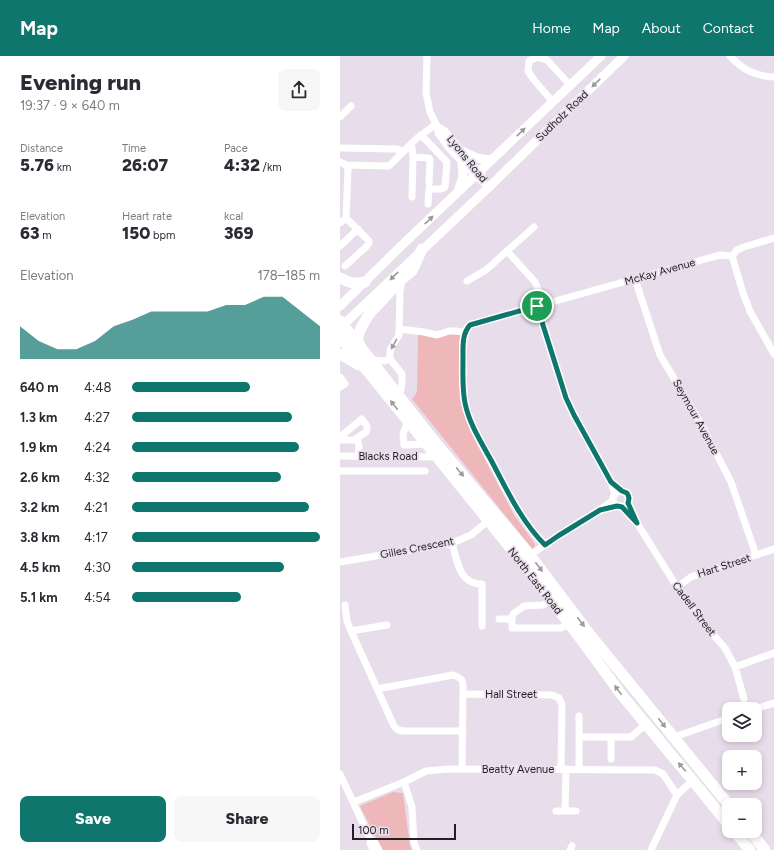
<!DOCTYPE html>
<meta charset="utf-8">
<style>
body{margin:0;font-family:Figtree,sans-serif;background:#f7f7f7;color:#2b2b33;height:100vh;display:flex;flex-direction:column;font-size:15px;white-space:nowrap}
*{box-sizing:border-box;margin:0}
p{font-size:13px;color:#7c7c81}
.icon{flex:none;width:22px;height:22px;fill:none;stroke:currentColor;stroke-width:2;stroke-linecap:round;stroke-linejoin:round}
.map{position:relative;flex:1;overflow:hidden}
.drawer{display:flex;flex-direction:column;background:#fff;width:340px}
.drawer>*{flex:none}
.tools{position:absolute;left:382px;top:646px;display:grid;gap:8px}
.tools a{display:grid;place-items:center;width:40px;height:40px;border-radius:8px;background:#fff;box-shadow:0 2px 6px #0003;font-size:20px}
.scale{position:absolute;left:12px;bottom:10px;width:104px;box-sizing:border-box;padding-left:4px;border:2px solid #231f24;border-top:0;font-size:11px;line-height:14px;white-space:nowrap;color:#231f24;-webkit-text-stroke:3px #e8deeb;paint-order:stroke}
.pin{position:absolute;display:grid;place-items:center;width:34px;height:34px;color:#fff;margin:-17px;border:2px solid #fff;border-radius:50%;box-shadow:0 1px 4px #0007}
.round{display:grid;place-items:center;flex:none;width:42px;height:42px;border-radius:8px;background:#f7f7f7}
.head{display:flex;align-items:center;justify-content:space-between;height:68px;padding:0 20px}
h1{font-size:22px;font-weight:800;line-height:30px}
.figures{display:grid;grid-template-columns:repeat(3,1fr);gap:6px;height:68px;padding:4px 20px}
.figures div{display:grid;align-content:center}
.figures b{font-size:17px;font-weight:800}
.figures small{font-size:11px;font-weight:400}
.figures p{font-size:11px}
.chart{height:112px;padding:8px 20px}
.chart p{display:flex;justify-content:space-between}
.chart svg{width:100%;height:72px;margin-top:4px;fill:#0f766e;opacity:.7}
.cta{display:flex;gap:8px;margin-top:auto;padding:8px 20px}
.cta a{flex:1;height:46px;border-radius:8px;background:#0f766e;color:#fff;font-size:16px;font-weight:800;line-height:46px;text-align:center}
.cta a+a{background:#f7f7f7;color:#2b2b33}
ul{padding:0 20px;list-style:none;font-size:13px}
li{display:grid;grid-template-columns:64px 48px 1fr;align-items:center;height:30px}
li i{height:10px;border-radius:5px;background:#0f766e}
header{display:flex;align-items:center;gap:24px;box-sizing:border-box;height:56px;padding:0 20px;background:#0f766e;color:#fff}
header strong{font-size:19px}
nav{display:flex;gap:22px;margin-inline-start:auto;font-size:14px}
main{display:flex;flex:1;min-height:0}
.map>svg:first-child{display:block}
</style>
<header>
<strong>Map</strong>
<nav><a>Home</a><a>Map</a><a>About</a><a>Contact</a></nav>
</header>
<main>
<section class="drawer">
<div class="head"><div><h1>Evening run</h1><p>19:37 · 9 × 640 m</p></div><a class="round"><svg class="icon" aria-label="share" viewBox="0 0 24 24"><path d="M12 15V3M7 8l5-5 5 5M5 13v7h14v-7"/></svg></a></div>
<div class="figures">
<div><p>Distance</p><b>5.76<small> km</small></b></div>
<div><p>Time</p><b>26:07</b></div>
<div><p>Pace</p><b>4:32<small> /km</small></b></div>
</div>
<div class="figures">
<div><p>Elevation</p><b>63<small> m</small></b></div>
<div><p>Heart rate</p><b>150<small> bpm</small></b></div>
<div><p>kcal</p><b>369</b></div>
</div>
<div class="chart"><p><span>Elevation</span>178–185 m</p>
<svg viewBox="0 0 160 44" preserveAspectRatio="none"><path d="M0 44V24L10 33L20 38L30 38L40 33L50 24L60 20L70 15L80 15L90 15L100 15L110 11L120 11L130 6L140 6L150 15L160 24V44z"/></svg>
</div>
<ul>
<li><b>640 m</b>4:48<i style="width:63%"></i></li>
<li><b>1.3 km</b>4:27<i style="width:85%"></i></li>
<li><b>1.9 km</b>4:24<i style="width:89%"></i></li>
<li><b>2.6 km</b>4:32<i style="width:79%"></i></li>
<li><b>3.2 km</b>4:21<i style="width:94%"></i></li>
<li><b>3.8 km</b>4:17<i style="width:100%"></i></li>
<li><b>4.5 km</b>4:30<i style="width:81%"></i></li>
<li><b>5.1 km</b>4:54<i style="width:58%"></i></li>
</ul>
<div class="cta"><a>Save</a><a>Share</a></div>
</section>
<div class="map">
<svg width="434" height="794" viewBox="0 0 434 794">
<rect width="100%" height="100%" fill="#e8deeb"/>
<path fill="#eeb8bb" d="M78 278 84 279 97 282H100L109 278H120L119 318 121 340 125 359 130 375 174 459 195 488V491L193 494 72 343 76 338 77 335Z
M53 736 63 737 70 790 72 794H42L20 750Z"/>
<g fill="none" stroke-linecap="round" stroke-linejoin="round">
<path stroke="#fff" stroke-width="7" d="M87 0 86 37 90 56 97 70 98 77 108 91 135 120 149 131
M390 0C403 14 415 20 434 21
M213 46 194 24 188 15 189 5 197 1 207 4 230 29
M0 61 11 50
M97 70 105 75 142 119
M81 79 107 106 105 131 101 133H89L88 148
M70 89 72 92 73 101 72 141
M0 92 56 93 60 94 63 96
M73 101 89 102 90 104 89 127
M0 106 6 109 49 110 76 83 96 68
M0 167 6 162
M0 190 18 173
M167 195 194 171
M392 200 403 237 410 255 434 298
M392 200 397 194 404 191 434 182
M5 210 26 191 29 187V185L6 162 8 113 6 109
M295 223 317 290 320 299 360 366 391 426 416 499
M127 225 146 214 167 195 195 226 204 248
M197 250 226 342 234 359 271 426 275 439
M59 273 84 276 97 279 109 275H114L125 276
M31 304 44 305 50 303
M0 321 5 328 0 331
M58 338 61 333 62 327V318L50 303V296L51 292 59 279 60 236 62 223
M68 365 63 378 64 389 86 388
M0 381 22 363 27 370V373L26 376 14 384H0
M17 383 19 390 18 400
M0 400 96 401
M0 415H85
M273 443a8 8 0 1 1 16 0a8 8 0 1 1-16 0Z
M288 447 297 467 337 531 369 574 385 592 395 611 404 643
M112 487C115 496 118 517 127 523 131 527 137 528 142 528V570
M205 489C181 465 167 434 151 404 141 386 129 367 125 347 122 332 123 316 123 301 123 290 122 278 130 269L369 202 380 199 392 200
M190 499 218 480 260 454 273 444
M0 506 112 487 131 479 148 465
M337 531 351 521 434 493
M5 549 7 565 11 575 54 670 58 674 63 675H123
M159 563H172V572H221L229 568
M172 563 173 558 184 550 203 549 211 544
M11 575 47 569
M395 611 434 597
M37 633 113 619C125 623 123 626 123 638L122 713
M123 638 212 639 219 642 222 649 221 713
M415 653 434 647
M239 681H291L306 668
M334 681 389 662
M271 703V681
M239 713V660
M0 718 31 785 30 787 33 794
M64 726 72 751 74 787 77 794
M14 746 64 726 86 715 109 713 315 714 323 718 337 739
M216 755H236
M225 755 226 713
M31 785H34L39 794
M230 794 232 790
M311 794 337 739 343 733 353 725"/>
<path stroke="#fff" stroke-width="9" d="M122 95C132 100 141 105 153 103
M118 135 123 121 122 106
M0 250 61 190 261 0
M0 272 149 131 223 59 284 0"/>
<path stroke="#fff" stroke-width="11" d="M0 222C10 227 14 228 25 226
M0 265 95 386 190 499 251 580 389 749
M0 281 181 505 243 586 281 638 353 725 389 769
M21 291 18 286V280L21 272 29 258 62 223 72 215 82 193
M0 298 19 309
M394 775 410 794
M410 775 425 794"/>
</g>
<defs><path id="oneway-solid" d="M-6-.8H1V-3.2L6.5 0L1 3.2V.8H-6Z"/></defs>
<g fill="#9c9a9c">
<use href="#oneway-solid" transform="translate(256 27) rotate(136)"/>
<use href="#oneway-solid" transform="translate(181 76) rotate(-44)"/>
<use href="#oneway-solid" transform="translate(89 164) rotate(-44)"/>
<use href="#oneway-solid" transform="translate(54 220) rotate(136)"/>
<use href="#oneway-solid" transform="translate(54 288) rotate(119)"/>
<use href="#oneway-solid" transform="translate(54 349) rotate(-129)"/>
<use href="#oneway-solid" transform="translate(120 416) rotate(50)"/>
<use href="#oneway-solid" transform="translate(199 511) rotate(53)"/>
<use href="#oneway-solid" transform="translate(241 566) rotate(53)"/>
<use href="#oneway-solid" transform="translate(278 634) rotate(-127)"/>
<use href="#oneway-solid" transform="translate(322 667) rotate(51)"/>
<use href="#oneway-solid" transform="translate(342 711) rotate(-131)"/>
</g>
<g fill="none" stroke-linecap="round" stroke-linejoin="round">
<defs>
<path id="route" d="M197 250 226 342 234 359 271 426 282 435 287 437 288 439 289 442 288 447 297 467 282 451 277 450 260 454 218 480 205 489C181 465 167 434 151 404 141 386 129 367 125 347 122 332 123 316 123 301 123 290 122 278 130 269Z"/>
</defs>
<use href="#route" stroke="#fff" stroke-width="8"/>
<use href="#route" stroke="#0f766e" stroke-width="5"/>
</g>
<g text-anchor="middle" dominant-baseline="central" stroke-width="3.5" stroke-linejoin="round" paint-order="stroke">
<g font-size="11" fill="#231f24" stroke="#e8deeb">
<text transform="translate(222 60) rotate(-44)">Sudholz Road</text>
<text transform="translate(127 103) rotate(51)">Lyons Road</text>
<text transform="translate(320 216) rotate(-16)">McKay Avenue</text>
<text transform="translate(356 361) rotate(61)">Seymour Avenue</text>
<text x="48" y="400">Blacks Road</text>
<text transform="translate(77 492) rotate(-11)">Gilles Crescent</text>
<text transform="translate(384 510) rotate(-18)">Hart Street</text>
<text transform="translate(195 525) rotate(52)">North East Road</text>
<text transform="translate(354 553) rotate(53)">Cadell Street</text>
<text x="171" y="638">Hall Street</text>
<text x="178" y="713">Beatty Avenue</text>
</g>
</g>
</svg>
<div class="tools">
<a><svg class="icon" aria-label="layers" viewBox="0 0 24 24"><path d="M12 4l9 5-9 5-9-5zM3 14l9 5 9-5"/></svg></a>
<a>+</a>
<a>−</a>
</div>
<div class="scale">100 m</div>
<div class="pin" style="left:197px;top:250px;background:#1e9e55"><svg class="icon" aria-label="arrive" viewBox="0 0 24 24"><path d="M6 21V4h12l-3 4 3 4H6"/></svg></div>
</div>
</main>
